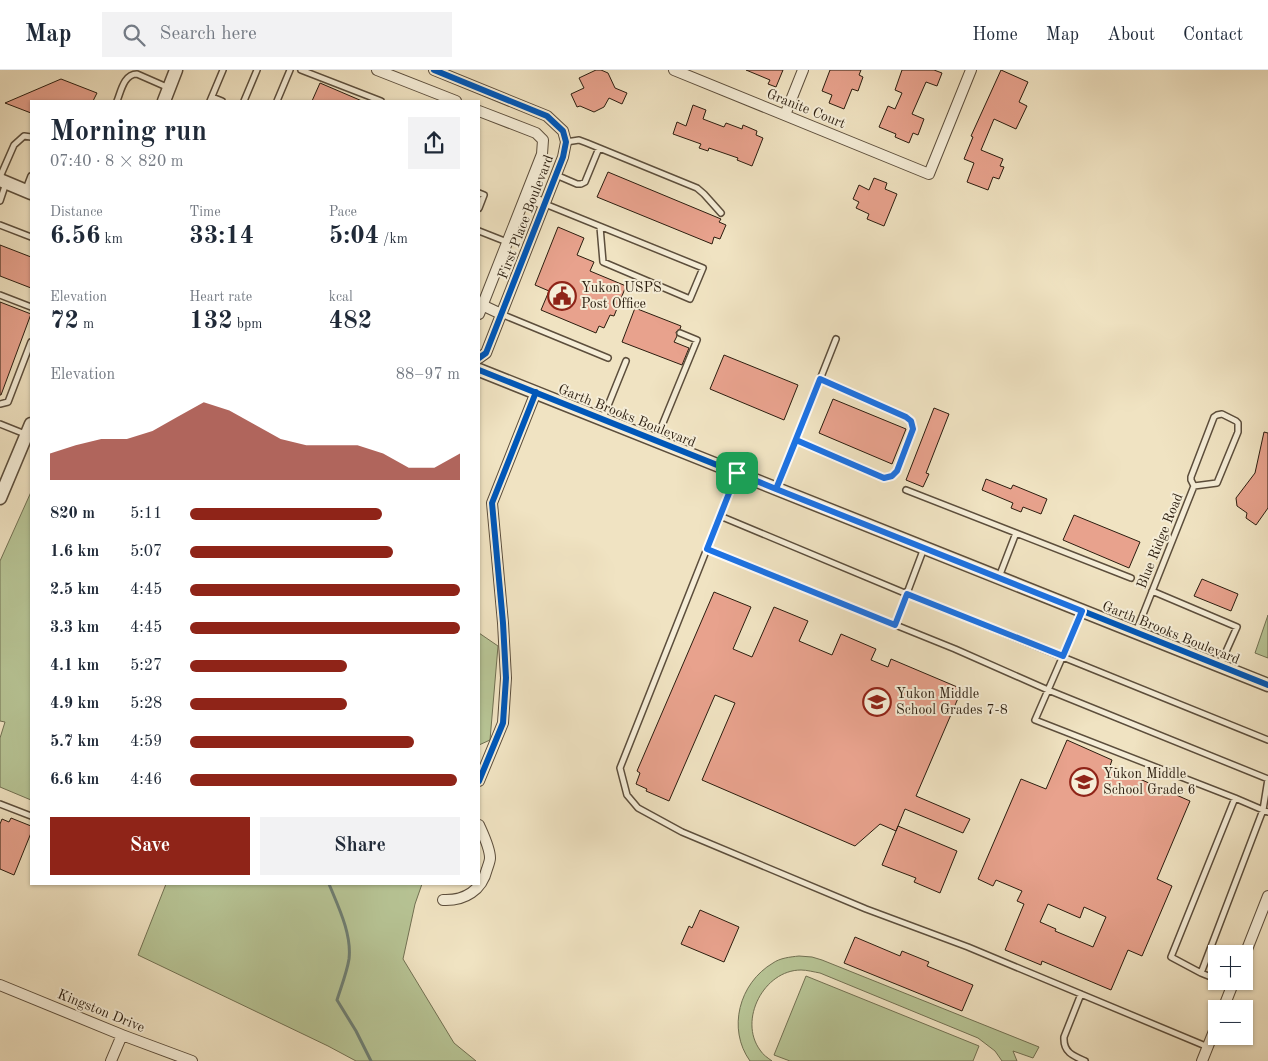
<!DOCTYPE html>
<meta charset="utf-8">
<style>
body{margin:0;font-family:"Old Standard TT",serif;background:#f2f2f3;color:#1f2937;height:100vh;display:flex;flex-direction:column;font-size:19px;white-space:nowrap}
*{box-sizing:border-box;margin:0}
p{font-size:16px;color:#747a83}
.icon{flex:none;width:28px;height:28px;fill:none;stroke:currentColor;stroke-width:2;stroke-linecap:round;stroke-linejoin:round}
.map{position:relative;flex:1;overflow:hidden}
.panel{position:absolute;left:30px;top:30px;width:450px;height:785px;display:flex;flex-direction:column;background:#fff;border-radius:0px;box-shadow:0 1px 4px #0004}
.panel>*{flex:none}
.controls{position:absolute;left:1208px;top:875px;display:grid;gap:10px}
.controls a{display:grid;place-items:center;width:45px;height:45px;border-radius:0px;background:#fff;box-shadow:0 1px 4px #0004;font-size:25px}
.pin{position:absolute;display:grid;place-items:center;width:42px;height:42px;color:#fff;margin:-21px;border-radius:10px;box-shadow:0 2px 8px #0006}
.round{display:grid;place-items:center;flex:none;width:52px;height:52px;border-radius:0px;background:#f2f2f3}
.overview{display:flex;align-items:center;justify-content:space-between;height:85px;padding:0 20px}
h1{font-size:28px;font-weight:800;line-height:38px}
.stats{display:grid;grid-template-columns:repeat(3,1fr);gap:8px;height:85px;padding:5px 20px}
.stats div{display:grid;align-content:center}
.stats b{font-size:25px;font-weight:800}
.stats small{font-size:14px;font-weight:400}
.stats p{font-size:14px}
.chart{height:140px;padding:10px 20px}
.chart p{display:flex;justify-content:space-between}
.chart svg{width:100%;height:90px;margin-top:5px;fill:#8f2418;opacity:.7}
.cta{display:flex;gap:10px;margin-top:auto;padding:10px 20px}
.cta a{flex:1;height:58px;border-radius:0px;background:#8f2418;color:#fff;font-size:20px;font-weight:800;line-height:58px;text-align:center}
.cta a+a{background:#f2f2f3;color:#1f2937}
ul{padding:0 20px;list-style:none;font-size:16px}
li{display:grid;grid-template-columns:80px 60px 1fr;align-items:center;height:38px}
li i{height:12px;border-radius:6px;background:#8f2418}
header{display:flex;align-items:center;gap:30px;box-sizing:border-box;height:70px;padding:0 25px;background:#fff;border-bottom:1px solid #e0e1e3}
header strong{font-size:24px}
nav{display:flex;gap:28px;margin-inline-start:auto;font-size:18px}
.search{width:350px;height:45px;background:#f2f2f3;display:flex;align-items:center;gap:12px;box-sizing:border-box;padding:0 18px;border-radius:0px;color:#747a83;font-size:19px}
.map>svg:first-child{display:block}
</style>
<header>
<strong>Map</strong>
<div class="search"><svg class="icon" aria-label="search" viewBox="0 0 24 24"><circle cx="10" cy="10" r="6"/><path d="M15 15l6 6"/></svg>Search here</div>
<nav><a>Home</a><a>Map</a><a>About</a><a>Contact</a></nav>
</header>
<div class="map">
<svg width="1268" height="991" viewBox="0 0 1268 991">
<rect width="100%" height="100%" fill="#f0e3c2"/>
<filter id="stains"><feTurbulence type="fractalNoise" baseFrequency=".004" numOctaves="4"/><feColorMatrix values="0 0 0 0 .2 0 0 0 0 .09 0 0 0 0 .02 0 0 0 .5 -.17"/></filter>
<radialGradient id="worn" r=".72"><stop offset=".6" stop-color="#630" stop-opacity="0"/><stop offset="1" stop-color="#630" stop-opacity=".3"/></radialGradient>
<path fill="#b7c495" stroke="#717052" d="M31 422V730L0 717V668L5 652 0 651V491Z
M1268 545V588L1255 583Z
M479 563 498 576 490 670 479 675Z
M166 814H422L415 834 403 889 454 973 476 991H356L328 976 138 885Z
M799 886 812 887 822 890 1039 977 1033 988 1013 981 1017 991H1002L995 981 978 968 820 903C814 902 807 900 801 900 764 900 738 950 760 980 763 985 768 988 772 991H750C727 959 739 913 773 893 780 888 790 887 799 886Z
M806 906 979 976 973 991H790L774 985Z"/>
<g fill="none" stroke-linecap="round" stroke-linejoin="round">
<path stroke="#6e7e72" stroke-width="3" d="M329 814C338 836 352 864 349 889 347 902 341 917 337 930L356 961 371 991"/>
</g>
<path fill="#e8a28d" stroke="#2b1d0f" fill-rule="evenodd" d="M596 0H601L608 3 615 18 627 23 622 34 609 28 604 37 594 42 580 36 577 37 571 24 584 18 579 8Z
M746 0H783L776 17 768 14 770 10Z
M830 0H861L859 5 863 7 858 21 852 19 844 39 829 33 832 25 822 21Z
M902 0H934L942 3 937 16 926 12 912 44 924 49 918 65 913 63 909 73 895 67 896 64 879 57 888 36 895 39 902 23 895 20Z
M1001 0 1028 12 1019 32 1027 36 1016 59 994 49 981 80 1003 89 1000 96 1004 97 999 109 993 107 988 120 967 112 974 93 964 89 973 67 971 66Z
M61 9 97 23 93 31H31V43L5 33Z
M320 13 362 31H312Z
M693 35 706 40 703 49 724 57 726 53 742 59 743 55 757 61 756 65 763 68 752 96 737 90 738 88 709 78 708 81 699 78 701 74 673 64 677 52 686 56Z
M608 102 721 149 719 152 726 155 720 169 714 167 712 174 597 127Z
M874 108 887 113 885 119 897 124 884 156 867 149 869 144 856 138 859 132 853 129 859 115 869 120Z
M558 157 584 168 577 185 594 192 590 201 626 216 614 246 610 245 604 258 599 256 596 263 541 240 549 221 535 215Z
M0 175 31 187V218L0 206Z
M0 232 31 244 1 325H0Z
M635 238 681 256 680 259 676 262 677 266 674 272 689 278 682 295 622 272Z
M724 285 798 315 784 350 710 319Z
M833 329 906 359 892 394 819 363Z
M934 338 949 344 926 403 929 404 923 417 906 410Z
M1264 362 1268 363V438L1256 455 1246 448 1247 443 1237 436 1236 428 1255 403Z
M986 409 1011 419 1013 415 1047 429 1041 444 1023 437 1021 442 1011 438 1013 433 982 420Z
M1074 445 1140 472 1129 498 1063 470Z
M1202 509 1238 524 1231 541 1194 526Z
M714 522 751 537 733 579 752 587 774 537 808 551 799 571 832 585 841 564 876 579 871 590 888 597 891 589 962 619 916 726 970 749 963 763 905 739 896 761 880 754 855 776 702 710 735 633 715 625 669 731 646 721 647 719 636 714 640 703 637 701Z
M1067 670 1112 690 1110 696 1190 731 1157 809 1172 816 1142 886 1128 880 1111 920 1042 891 1041 895 1005 880 1024 834 1017 831 1022 821 996 810 993 816 978 809 1021 709 1046 719ZM1048 834 1080 848 1084 837 1106 847 1093 877 1055 861 1056 859 1040 852Z
M11 748 31 756V763L14 805 0 799V754L2 749 9 752Z
M898 756 957 781 940 823 914 812 916 808 882 795Z
M700 840 739 857 724 892 681 874 689 856 692 858Z
M855 867 900 886 902 881 929 892 927 896 973 915 962 941 844 893Z"/>
<g fill="none" stroke-linecap="round" stroke-linejoin="round">
<defs>
<path id="service" d="M301 0 381 31
M212 27 222 31
M117 31C121 21 124 4 137 4L169 18
M210 31 223 0
M244 31 257 0
M277 31 290 0
M566 72 579 70 587 73 697 118 704 124 721 143
M556 105 577 114H581L585 112 599 78
M0 107 14 75 24 66 31 67
M26 119 31 106
M479 123 484 125 479 138
M0 131 6 113
M545 134 703 198 690 229 603 192 600 157
M0 155 31 167
M479 161 507 172
M0 225 31 237
M501 244 608 288
M0 334 8 332 31 272
M1222 344 1236 351 1238 353V362L1217 413 1194 416 1191 410V407L1214 347 1217 345Z
M603 348 626 291
M0 354 25 364
M656 370 697 270 680 263
M796 370 884 408 892 406 897 401 913 359 911 351 906 347 820 309
M737 403 620 698 627 725 638 738 682 762 866 839 968 877 1208 977
M777 418 836 269
M906 420 1016 463
M720 446 907 524 1268 670
M707 479 955 579 1048 620 1268 709
M999 507 1016 463 1131 508
M1152 521 1237 557 1220 595
M1082 542 1035 650 1235 728 1263 740 1268 709
M895 555 924 478
M1136 562 1194 416
M1235 728 1171 887 1201 903 1263 740 1268 742
M0 734 31 746
M1201 903 1216 909
M1223 911 1233 915
M1081 924 1064 967C1063 982 1073 986 1085 991"/>
<path id="minor" d="M377 0 456 31
M434 0 547 46 563 61 566 72 563 87 486 283 479 288
M674 0 929 104 971 0
M479 41 536 63 543 70 542 84 479 244
M785 45 803 0
M526 126 544 134
M482 235 501 244
M479 711 503 653 506 608 503 553 492 433 536 322
M443 830C465 831 482 820 487 799 488 796 490 791 490 788 490 778 483 764 479 755
M1244 887 1268 826
M0 915 122 965 192 991
M1223 939 1234 911
M111 991 122 965
M1202 991 1216 956"/>
<path id="tertiary" d="M164 31 176 0
M0 110 31 123
M479 300 1268 615
M0 428 31 354"/>
</defs>
<use href="#service" stroke="#5c4e3c" stroke-width="8"/>
<use href="#minor" stroke="#5c4e3c" stroke-width="12"/>
<use href="#tertiary" stroke="#5c4e3c" stroke-width="15"/>
<use href="#service" stroke="#f5edd7" stroke-width="5"/>
<use href="#minor" stroke="#f5edd7" stroke-width="10"/>
<use href="#tertiary" stroke="#f5edd7" stroke-width="12"/>
<defs>
<path id="cycleway" d="M434 0 547 46 563 61 566 72 563 87 486 283 479 288
M479 300 1268 615
M479 711 503 653 506 608 503 553 492 433 536 322"/>
</defs>
<use href="#cycleway" stroke="#f5edd7" stroke-width="9"/>
<use href="#cycleway" stroke="#0057b8" stroke-width="6"/>
</g>
<g fill="none" stroke-linecap="round" stroke-linejoin="round">
<defs>
<path id="route" d="M737 403 707 479 895 555 907 524 1063 586 1082 541 776 419 820 309 906 347 911 351 913 359 897 401 892 406 884 408 796 370 776 419 737 403"/>
</defs>
<use href="#route" stroke="#fff" stroke-width="10"/>
<use href="#route" stroke="#1a73e8" stroke-width="6"/>
</g>
<defs>
<symbol id="civic-ring" viewBox="-11 -11 22 22"><circle r="9.5" fill="#f5edd7" stroke="#8f2418" stroke-width="1.5"/><path d="M-.6-6.5H3V-4.5H.6V-3L4-1V1h2V6H-6V1h2V-1L-.6-3ZM-1.2 2.5V6h2.4V2.5Z" fill="#8f2418"/></symbol>
<symbol id="school-ring" viewBox="-11 -11 22 22"><circle r="9.5" fill="#f5edd7" stroke="#8f2418" stroke-width="1.5"/><path d="M0-5L7-2L0 1L-7-2ZM-4 1L0 2.5L4 1V4Q0 6-4 4Z" fill="#8f2418"/></symbol>
</defs>
<g fill-rule="evenodd">
<use href="#civic-ring" x="546" y="210" width="32" height="32"/>
<use href="#school-ring" x="861" y="616" width="32" height="32"/>
<use href="#school-ring" x="1068" y="696" width="32" height="32"/>
</g>
<g text-anchor="middle" dominant-baseline="central" stroke-width="4" stroke-linejoin="round" paint-order="stroke">
<g font-size="14" fill="#2b1d0f" stroke="#f5edd7">
<text transform="translate(806 39) rotate(22)">Granite Court</text>
<text transform="translate(526 147) rotate(-69)">First Place Boulevard</text>
<text transform="translate(627 346) rotate(22)">Garth Brooks Boulevard</text>
<text transform="translate(1160 471) rotate(-68)">Blue Ridge Road</text>
<text transform="translate(1171 563) rotate(22)">Garth Brooks Boulevard</text>
<text transform="translate(101 941) rotate(22)">Kingston Drive</text>
</g>
<g font-size="14" fill="#2b1d0f" stroke="#f5edd7" text-anchor="start">
<text x="581" y="218">Yukon USPS<tspan x="581" dy="16">Post Office</tspan></text>
<text x="896" y="624">Yukon Middle<tspan x="896" dy="16">School Grades 7-8</tspan></text>
<text x="1103" y="704">Yukon Middle<tspan x="1103" dy="16">School Grade 6</tspan></text>
</g>
</g>
<rect width="100%" height="100%" filter="url(#stains)"/>
<rect width="100%" height="100%" fill="url(#worn)"/>
</svg>
<div class="controls">
<a>+</a>
<a>−</a>
</div>
<div class="pin" style="left:737px;top:403px;background:#1e9e55"><svg class="icon" aria-label="arrive" viewBox="0 0 24 24"><path d="M6 21V4h12l-3 4 3 4H6"/></svg></div>
<section class="panel">
<div class="overview"><div><h1>Morning run</h1><p>07:40 · 8 × 820 m</p></div><a class="round"><svg class="icon" aria-label="share" viewBox="0 0 24 24"><path d="M12 15V3M7 8l5-5 5 5M5 13v7h14v-7"/></svg></a></div>
<div class="stats">
<div><p>Distance</p><b>6.56<small> km</small></b></div>
<div><p>Time</p><b>33:14</b></div>
<div><p>Pace</p><b>5:04<small> /km</small></b></div>
</div>
<div class="stats">
<div><p>Elevation</p><b>72<small> m</small></b></div>
<div><p>Heart rate</p><b>132<small> bpm</small></b></div>
<div><p>kcal</p><b>482</b></div>
</div>
<div class="chart"><p><span>Elevation</span>88–97 m</p>
<svg viewBox="0 0 160 44" preserveAspectRatio="none"><path d="M0 44V31L10 27L20 24L30 24L40 20L50 13L60 6L70 10L80 17L90 24L100 27L110 27L120 27L130 31L140 38L150 38L160 31V44z"/></svg>
</div>
<ul>
<li><b>820 m</b>5:11<i style="width:71%"></i></li>
<li><b>1.6 km</b>5:07<i style="width:75%"></i></li>
<li><b>2.5 km</b>4:45<i style="width:100%"></i></li>
<li><b>3.3 km</b>4:45<i style="width:100%"></i></li>
<li><b>4.1 km</b>5:27<i style="width:58%"></i></li>
<li><b>4.9 km</b>5:28<i style="width:58%"></i></li>
<li><b>5.7 km</b>4:59<i style="width:83%"></i></li>
<li><b>6.6 km</b>4:46<i style="width:99%"></i></li>
</ul>
<div class="cta"><a>Save</a><a>Share</a></div>
</section>
</div>
